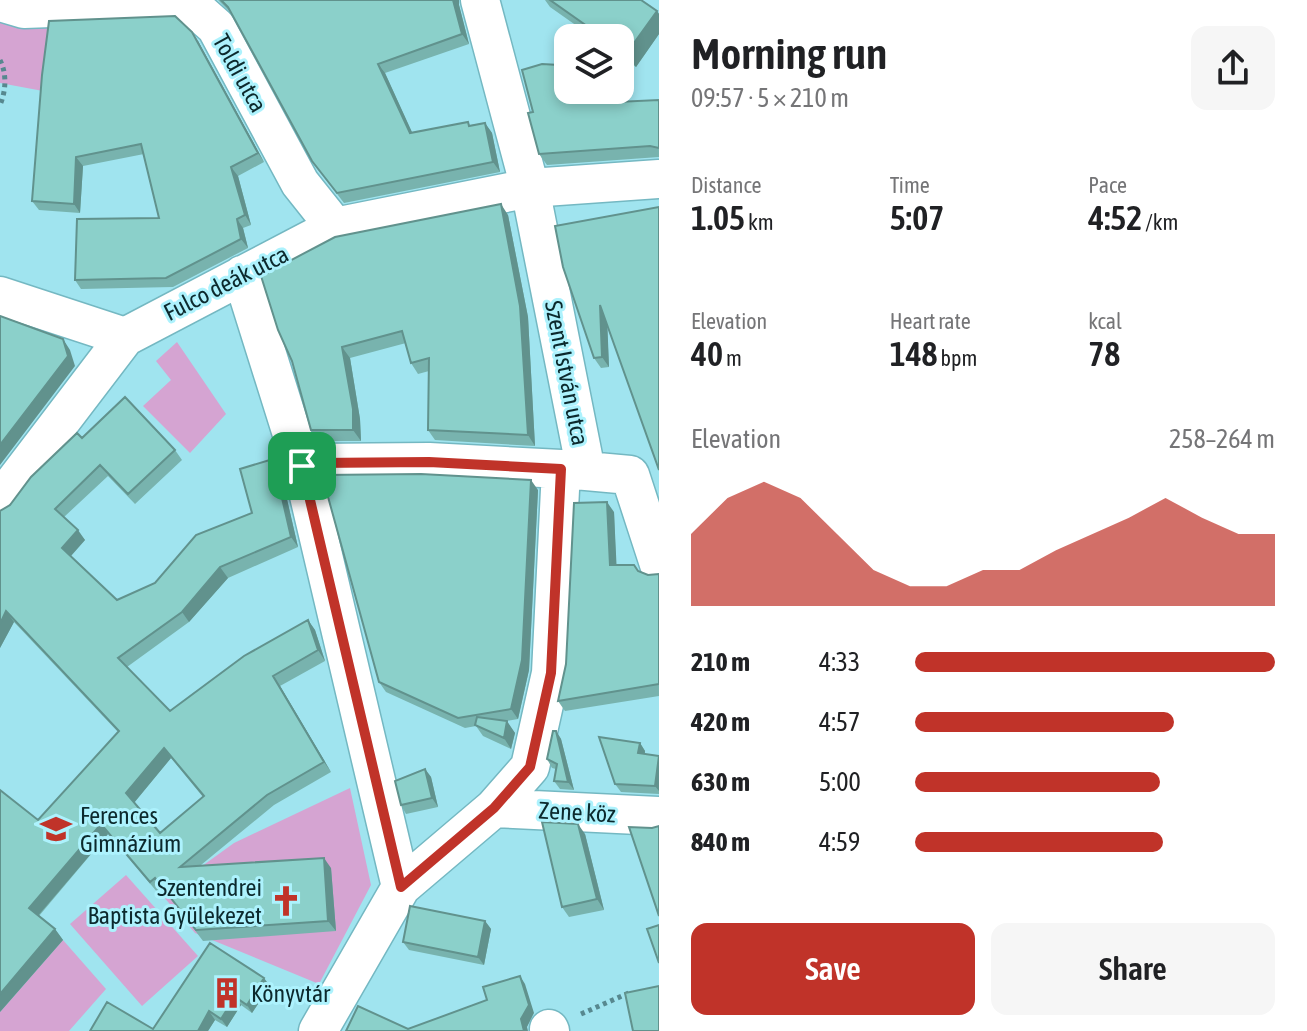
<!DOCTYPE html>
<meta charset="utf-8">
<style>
body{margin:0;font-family:"Asap Condensed",sans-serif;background:#f6f6f6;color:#202124;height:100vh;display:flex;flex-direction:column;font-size:30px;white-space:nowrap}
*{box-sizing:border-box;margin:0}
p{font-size:26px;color:#757577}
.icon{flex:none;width:44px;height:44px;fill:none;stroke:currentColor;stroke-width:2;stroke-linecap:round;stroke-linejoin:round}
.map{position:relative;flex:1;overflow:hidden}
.panel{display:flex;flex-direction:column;background:#fff;width:648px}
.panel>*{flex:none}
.buttons{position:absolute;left:554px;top:24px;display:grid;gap:16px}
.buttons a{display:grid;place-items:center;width:80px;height:80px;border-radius:16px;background:#fff;box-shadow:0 4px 12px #0003;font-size:40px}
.pin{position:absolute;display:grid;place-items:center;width:68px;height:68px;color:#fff;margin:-34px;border-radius:16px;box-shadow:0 4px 12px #0006}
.round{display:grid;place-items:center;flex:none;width:84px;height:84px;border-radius:16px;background:#f6f6f6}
.overview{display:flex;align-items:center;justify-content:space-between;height:136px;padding:0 32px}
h1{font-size:44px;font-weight:600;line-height:60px}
.metrics{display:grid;grid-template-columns:repeat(3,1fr);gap:12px;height:136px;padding:8px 32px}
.metrics div{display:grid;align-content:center}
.metrics b{font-size:34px;font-weight:600}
.metrics small{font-size:22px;font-weight:400}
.metrics p{font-size:22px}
.chart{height:224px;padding:16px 32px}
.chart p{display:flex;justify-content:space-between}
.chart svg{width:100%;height:144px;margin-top:8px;fill:#c03329;opacity:.7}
.button{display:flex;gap:16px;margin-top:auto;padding:16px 32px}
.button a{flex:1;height:92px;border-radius:16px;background:#c03329;color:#fff;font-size:32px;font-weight:600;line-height:92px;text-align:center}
.button a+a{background:#f6f6f6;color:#202124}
ul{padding:0 32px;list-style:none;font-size:26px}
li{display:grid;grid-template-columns:128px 96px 1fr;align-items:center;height:60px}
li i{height:20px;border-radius:10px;background:#c03329}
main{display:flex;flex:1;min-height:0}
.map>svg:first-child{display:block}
</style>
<main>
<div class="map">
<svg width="659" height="1031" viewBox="0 0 659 1031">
<rect width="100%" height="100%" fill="#a0e4ef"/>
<path fill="#d5a4d2" d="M0 18 54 20 43 91 0 83Z
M177 342 226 414 190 453 143 406 171 380 156 361Z
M350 788 371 885 319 984 195 933 162 895 234 843Z
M126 875 198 956 142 1006 70 924Z
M63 940 106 989 69 1031H0V1012Z"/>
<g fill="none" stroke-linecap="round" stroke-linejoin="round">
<defs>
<path id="minor" d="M480 0 530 188 586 471 630 475 659 564
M0 2 24 9 189 3 216 27 300 183 335 227
M242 275 302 466 401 887
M0 296 125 337
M302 466 315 463 429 462 561 469
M0 501 125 337 335 227 530 188 659 179
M494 808 659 816
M549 1029 550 1031
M318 1031 401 887 494 808 530 767 551 673 561 469 586 471"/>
</defs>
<use href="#minor" stroke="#74b8c2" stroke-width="41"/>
<path stroke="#57888f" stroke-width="5" stroke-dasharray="4 4" stroke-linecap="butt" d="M0 60C7 74 6 91 0 105
M581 1014 631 992"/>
<use href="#minor" stroke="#fff" stroke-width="38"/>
</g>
<path fill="#78b3ae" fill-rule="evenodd" d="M218 0H459V5L469 44 385 73 412 133 485 123 492 133 500 172 344 203 312 161 232 14Z
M545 0H641L657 11 659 14V34L636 67 620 56V38H594L550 7Z
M198 41 264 162 238 176 251 225 243 228 248 248 173 287 81 289 75 280 159 218 144 154 83 166 80 213 39 210 32 201 42 75Z
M559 65 566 76 568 81V90H571L573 97H600L604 103 659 100V157L547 165 539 154 533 112Z
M508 215 528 317 535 446 435 440 428 430 429 371 418 374 411 363 406 343 350 358 360 419 361 441H318L311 430 292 361Z
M607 326 609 367 601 368 594 358Z
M82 438 175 450 182 460 135 504 108 476 64 517 85 540 71 556 117 600 155 583 252 513 280 469 298 547 228 578 189 622 127 667 170 711 308 620 315 630 325 661 280 686 331 772 274 805 201 865 331 868 336 931 203 941 163 888 158 893 108 834 39 916 55 929 63 940 0 1012 38 820 118 732 14 622 0 648 2 511ZM171 758 203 797 160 833 134 803Z
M538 490 529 670 518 719 506 721 515 733 511 749 483 736 476 726 465 728 386 692 379 682Z
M614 512 616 565 638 571 648 575 659 574V696L565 711 558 701Z
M556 731 561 739 574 790 560 789 554 781 556 769 552 768 547 759Z
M640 743 645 751V754L659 756V794L621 792 615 784Z
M425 769 431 777 438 807 406 814 401 805Z
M585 834 604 910 569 917 562 907Z
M485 921 491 929 484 965 409 950 403 942Z
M270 986 252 1013 241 1005 227 1027 215 1020 208 1031H90L153 1029Z"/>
<path fill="#61928d" d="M453 0H459V5L469 44 462 34Z
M657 11 659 14V34L636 67 626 54Z
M192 32 198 41 264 162 258 153Z
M378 64 385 73 417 143 410 133Z
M559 65 566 76 568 81V90H571L576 108 569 97Z
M485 123 492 133 500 172 493 162Z
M76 157 83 166 80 213 74 204Z
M231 167 238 176 251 225 245 215Z
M501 204 508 215 528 317 535 446 528 435Z
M237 219 243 228 248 248 241 239Z
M600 305 607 315 609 367 602 357Z
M63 339 70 350 75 366 0 465V445Z
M342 347 350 358 360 419 361 441 353 430Z
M273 459 280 469 298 547 291 537Z
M531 480 538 490 529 670 518 719 511 709Z
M607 502 614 512 617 575 610 565Z
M78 530 85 540 69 558 62 548Z
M220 567 228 578 189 622 182 612Z
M6 611 14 622 0 648V624Z
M308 620 315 630 325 661 318 650Z
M273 676 280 686 331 772 324 762Z
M507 721 515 733 511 749 504 738Z
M556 731 561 739 574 790 568 782Z
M640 743 645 751 644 761 638 753Z
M164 748 171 758 133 804 126 793Z
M659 760V791L655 786Z
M425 769 431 777 438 807 432 798Z
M101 824 108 834 36 918 29 908Z
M578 824 585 834 604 910 597 899Z
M324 858 331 868 336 931 328 921Z
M485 921 491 929 484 965 478 957Z
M55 929 63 940 0 1012V994Z
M520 976 525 984 534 1013 527 1027 528 1031H524L521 1019Z
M264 978 270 986 252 1013 247 1005Z
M235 997 241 1005 227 1027 221 1019Z
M209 1011 215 1020 208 1031H198Z"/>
<path fill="#8bd0ca" stroke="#61928d" stroke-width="2" fill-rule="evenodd" d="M221 0H453L462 34 378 64 410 133 468 122 469 126 485 123 493 162 337 193 312 161 228 7Z
M550 0H641L657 11 626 54 620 50V38H604Z
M175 16 192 32 258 153 231 167 245 215 237 219 241 239 166 278 75 280 77 219 159 218 141 144 76 157 74 204 32 201 42 75 49 21Z
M542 64 559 65 569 97H600L596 103 659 100V148L650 146 539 154 528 113 533 112 522 70Z
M501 204 520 306 528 435 428 430 429 358 411 363 402 331 342 347 353 409V430H311L292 361 278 330 261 276 335 237Z
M659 207V470L600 305 602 357 594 358 563 267 555 226Z
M0 316 63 339 68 356 0 445Z
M125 397 175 450 128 494 100 465 55 509 78 530 62 548 117 600 155 583 196 535 252 513 240 469 273 459 291 537 220 567 182 612 118 658 170 711 244 656 308 620 318 650 273 676 324 762 267 795 180 867 324 858 328 921 196 930 155 878 150 882 101 824 29 908 55 929 0 994V790L38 820 119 731 6 611 0 624V511L10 505 31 477 77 433 82 438ZM164 748 204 796 160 833 126 793Z
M421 474 531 480 522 660 511 709 458 718 379 682 322 475Z
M607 502 610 565H634L638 571 648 575 659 574V684L558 701 566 664 574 503Z
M477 717 507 721 504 738 475 725Z
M553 731H556L568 782 554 781 557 764 547 759Z
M599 737 640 743 638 753 659 756 655 786 615 784Z
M425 769 432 798 401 805 395 781Z
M542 822 578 824 597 899 562 907Z
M659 826V916L629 827 652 828Z
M410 906 485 921 478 957 403 942Z
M659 925V963L647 929Z
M210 943 264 978 247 1005 235 997 221 1019 209 1011 198 1031H90L107 1002 153 1029Z
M520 976 529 1005 521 1019 524 1031H346L358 1006 408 1029 487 1000 483 987Z
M659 986V1031H633L625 993Z"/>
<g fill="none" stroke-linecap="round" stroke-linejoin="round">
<defs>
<path id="route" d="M429 462 561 469 551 673 530 767 494 808 401 887 302 466 315 463Z"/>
</defs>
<use href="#route" stroke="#fff" stroke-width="16"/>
<use href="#route" stroke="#c03329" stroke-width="10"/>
</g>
<defs>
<symbol id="school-bare" viewBox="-9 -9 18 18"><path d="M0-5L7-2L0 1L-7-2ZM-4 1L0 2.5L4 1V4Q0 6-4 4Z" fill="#c03329" stroke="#adf2fd" stroke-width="2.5" paint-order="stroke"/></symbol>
<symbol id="church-bare" viewBox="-9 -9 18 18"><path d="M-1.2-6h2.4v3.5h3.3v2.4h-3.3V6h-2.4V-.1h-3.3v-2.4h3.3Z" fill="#c03329" stroke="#adf2fd" stroke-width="2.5" paint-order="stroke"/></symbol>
<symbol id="building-bare" viewBox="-9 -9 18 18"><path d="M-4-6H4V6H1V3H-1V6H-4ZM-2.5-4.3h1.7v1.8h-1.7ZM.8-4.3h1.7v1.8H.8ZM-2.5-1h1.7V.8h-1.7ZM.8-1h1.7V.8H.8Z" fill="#c03329" stroke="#adf2fd" stroke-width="2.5" paint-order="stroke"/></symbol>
</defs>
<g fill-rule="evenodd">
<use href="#school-bare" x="34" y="807" width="44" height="44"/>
<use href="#church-bare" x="264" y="879" width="44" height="44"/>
<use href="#building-bare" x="205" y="971" width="44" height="44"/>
</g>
<g text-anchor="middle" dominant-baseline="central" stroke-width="6" stroke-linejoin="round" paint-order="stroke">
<g font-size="24" fill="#0c292d" stroke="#adf2fd">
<text transform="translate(240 73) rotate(61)">Toldi utca</text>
<text transform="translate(226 283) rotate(-27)">Fulco deák utca</text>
<text transform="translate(567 373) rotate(79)">Szent István utca</text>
<text transform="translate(577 812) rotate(3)">Zene köz</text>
</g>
<g font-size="24" fill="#0c292d" stroke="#adf2fd" text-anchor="start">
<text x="80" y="815">Ferences<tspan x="80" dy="28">Gimnázium</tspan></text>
<text x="262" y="887" text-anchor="end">Szentendrei<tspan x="262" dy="28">Baptista Gyülekezet</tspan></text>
<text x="251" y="993">Könyvtár</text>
</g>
</g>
</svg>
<div class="buttons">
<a><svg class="icon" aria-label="layers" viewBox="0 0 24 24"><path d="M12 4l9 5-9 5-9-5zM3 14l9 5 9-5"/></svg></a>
</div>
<div class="pin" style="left:302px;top:466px;background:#1e9e55"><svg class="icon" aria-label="arrive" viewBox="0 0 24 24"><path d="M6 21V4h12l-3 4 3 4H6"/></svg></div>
</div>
<section class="panel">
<div class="overview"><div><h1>Morning run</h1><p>09:57 · 5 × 210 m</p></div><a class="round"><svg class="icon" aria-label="share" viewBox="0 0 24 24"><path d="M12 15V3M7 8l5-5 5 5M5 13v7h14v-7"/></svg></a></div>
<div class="metrics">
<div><p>Distance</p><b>1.05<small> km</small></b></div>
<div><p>Time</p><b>5:07</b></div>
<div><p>Pace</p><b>4:52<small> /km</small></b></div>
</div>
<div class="metrics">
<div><p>Elevation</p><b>40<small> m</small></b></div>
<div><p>Heart rate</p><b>148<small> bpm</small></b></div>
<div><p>kcal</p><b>78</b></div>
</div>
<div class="chart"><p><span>Elevation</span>258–264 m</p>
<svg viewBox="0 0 160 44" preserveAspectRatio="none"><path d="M0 44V22L10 11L20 6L30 11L40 22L50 33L60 38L70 38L80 33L90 33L100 27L110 22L120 17L130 11L140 17L150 22L160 22V44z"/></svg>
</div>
<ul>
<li><b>210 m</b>4:33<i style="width:100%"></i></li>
<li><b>420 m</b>4:57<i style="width:72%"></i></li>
<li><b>630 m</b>5:00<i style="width:68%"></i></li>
<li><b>840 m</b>4:59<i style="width:69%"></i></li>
</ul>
<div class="button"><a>Save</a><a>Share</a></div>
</section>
</main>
